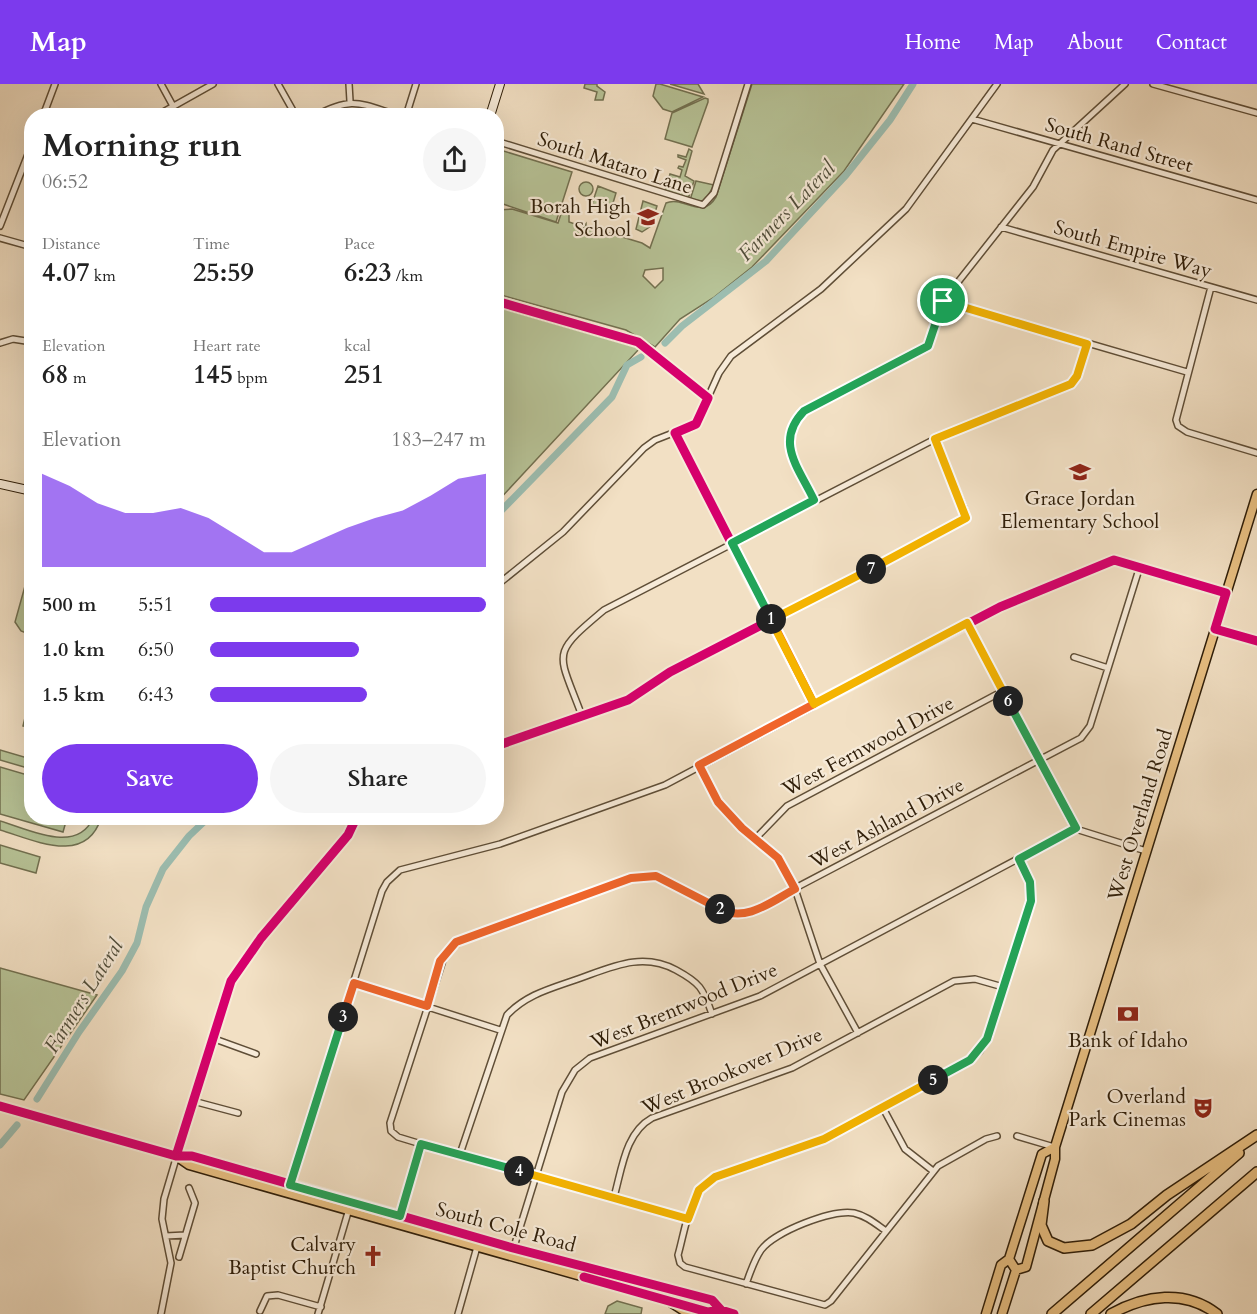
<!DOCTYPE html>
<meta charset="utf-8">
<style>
body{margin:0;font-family:Cardo,serif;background:#f6f6f6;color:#222;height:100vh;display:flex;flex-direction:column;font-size:22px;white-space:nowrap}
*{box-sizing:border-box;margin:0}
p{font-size:20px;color:#767676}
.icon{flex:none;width:33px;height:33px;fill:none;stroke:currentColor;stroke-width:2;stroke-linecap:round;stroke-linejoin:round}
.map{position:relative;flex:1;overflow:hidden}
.details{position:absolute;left:24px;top:24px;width:480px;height:717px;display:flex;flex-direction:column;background:#fff;border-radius:24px;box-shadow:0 6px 24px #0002}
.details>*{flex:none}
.pin{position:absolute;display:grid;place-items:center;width:51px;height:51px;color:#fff;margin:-26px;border:3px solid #fff;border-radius:50%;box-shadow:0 2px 6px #0007}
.km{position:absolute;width:30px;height:30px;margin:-15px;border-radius:50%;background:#222;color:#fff;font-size:16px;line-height:30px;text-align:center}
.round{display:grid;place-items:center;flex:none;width:63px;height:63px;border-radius:32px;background:#f6f6f6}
.summary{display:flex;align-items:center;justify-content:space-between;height:102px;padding:0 18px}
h1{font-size:33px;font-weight:700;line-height:45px}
.stats{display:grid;grid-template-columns:repeat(3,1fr);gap:9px;height:102px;padding:6px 18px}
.stats div{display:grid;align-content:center}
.stats b{font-size:26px;font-weight:700}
.stats small{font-size:16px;font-weight:400}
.stats p{font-size:16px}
.chart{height:168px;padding:12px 18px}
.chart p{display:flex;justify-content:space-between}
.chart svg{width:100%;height:108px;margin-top:6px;fill:#7c3aed;opacity:.7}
.action{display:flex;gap:12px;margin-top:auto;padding:12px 18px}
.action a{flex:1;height:69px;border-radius:36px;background:#7c3aed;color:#fff;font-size:24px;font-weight:700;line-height:69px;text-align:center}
.action a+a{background:#f6f6f6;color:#222}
ul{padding:0 18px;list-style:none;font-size:20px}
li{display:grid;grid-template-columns:96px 72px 1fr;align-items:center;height:45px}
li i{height:15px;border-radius:8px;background:#7c3aed}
header{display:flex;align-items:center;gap:36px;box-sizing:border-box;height:84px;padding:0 30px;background:#7c3aed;color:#fff}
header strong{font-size:28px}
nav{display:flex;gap:33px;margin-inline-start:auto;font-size:21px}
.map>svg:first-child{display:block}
</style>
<header>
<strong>Map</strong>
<nav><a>Home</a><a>Map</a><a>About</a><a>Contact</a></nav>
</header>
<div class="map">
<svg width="1257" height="1230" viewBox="0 0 1257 1230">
<rect width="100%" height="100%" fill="#f2e0c4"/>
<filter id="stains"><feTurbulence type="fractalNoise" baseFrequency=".00333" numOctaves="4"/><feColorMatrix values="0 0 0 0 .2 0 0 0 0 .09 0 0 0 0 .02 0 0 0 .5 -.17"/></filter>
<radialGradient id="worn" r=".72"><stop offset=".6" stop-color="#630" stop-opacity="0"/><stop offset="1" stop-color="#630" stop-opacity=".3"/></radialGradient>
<path fill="#b7c397" stroke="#727050" stroke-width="1.5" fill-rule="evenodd" d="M585 0H597V2L605 8 603 16H595L597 8 584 4Z
M656 0H660L703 13 672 28 663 25 653 12Z
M670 0H698L704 10Z
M752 0H904L844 87 752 183 713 214 680 235 655 263 626 246 497 210V126L512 125 558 139 563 124 569 129V138L584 143 586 140V142L642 159 650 164 666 119C683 111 702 137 716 113ZM663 184V196L655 204 643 192 645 186Z
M705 14 708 15V18L692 63 665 55 672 29Z
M497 65 572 88 556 138 497 118Z
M689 65 692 67 685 92 694 97 688 115 665 106 670 90 680 93 682 86 678 84 679 82 683 83 686 76 678 73V71L686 73Z
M696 97 714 101 705 117 690 116Z
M579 105a7 7 0 1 1 14 0a7 7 0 1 1-14 0Z
M598 102 616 109 613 119 608 123 592 120Z
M643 117 657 122 651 142 642 148 636 145Z
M497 223 640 264 497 418 496 223Z
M31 491V551L21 547 15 538 25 502Z
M31 609V644L23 642Z
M0 666 31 675V685L0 676Z
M0 683 31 692 32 734H67L63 748 0 730Z
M93 734H101C86 782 34 756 0 746V737C28 745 77 771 93 734Z
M0 761 40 773 36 789 0 779Z
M0 884 97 911 24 1016 0 1010Z
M617 1217 642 1224 641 1230H605L608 1222Z"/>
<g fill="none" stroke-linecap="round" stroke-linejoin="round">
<path stroke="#9cbdb0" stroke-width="7" d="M665 259 682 242 766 177 846 91 890 36 913 0
M496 432 612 313 627 281 641 273
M37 1015 79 948 122 887 137 859 146 823 163 785 189 752 208 734
M0 1061 17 1041"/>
<defs>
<path id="street" d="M161 0 173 22
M278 0 296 32
M349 0 350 17
M1153 0 1257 29
M43 32 55 0
M156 32 213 0
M315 32C353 11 361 20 400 32
M406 32 416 0
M972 35 1257 116
M496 57 703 121 714 109 748 0
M0 142 32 60
M1001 143 1257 216
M0 154 32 163
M1211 203 1176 336 1178 342 1187 348 1257 369
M496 217 638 258 708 314
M943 217 1187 288
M0 259 13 255 32 258
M675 349 814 620
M815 416C799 384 774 358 804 327L928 263 943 217 1033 103 1053 66 1125 0
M496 502 563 448 644 364 655 356 696 340 719 289 731 272 821 205 906 125 997 0
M967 539 1071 738 1079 746 1146 767
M1215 545 1257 557
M1074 573 1108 584
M582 632C558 567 549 572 604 526L935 355 1071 300 1077 292 1087 260
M496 662 628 616 670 588 963 437 966 434 964 424 935 355
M699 681 718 718 729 732 773 768 783 781 795 805 820 880 858 949
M756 754 787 722 1003 607
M353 899 500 946
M212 954 256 970
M193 1017 238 1029
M883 1024 905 1065 933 1087
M997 1052 986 1055 938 1082 831 1217 825 1221 685 1183 680 1179 678 1171C686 1143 688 1110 715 1093L824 1055 970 976 980 967 987 955 1031 817 1030 798 1019 775
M1017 1052 1054 1063
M460 1070 507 931C526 911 549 905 575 896 610 884 641 867 676 886 700 899 703 904 712 930
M290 1101 382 807 387 798 400 786 500 760 665 701 1000 523 1114 476 1226 509
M614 1113C622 1085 625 1049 652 1034L792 984 954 897 975 895 1003 903
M400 1132 421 1060
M688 1135 421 1060 398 1053 391 1047 390 1039 445 870 463 855 631 793C680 785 708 836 746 830L1081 654 1090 642 1140 482
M166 1152 185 1151
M513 1166 562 1008 575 986 590 974 760 912 1076 744
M179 1173 195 1119 189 1104
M746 1200C750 1189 754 1176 761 1166 774 1148 832 1125 854 1129 867 1132 876 1140 886 1147
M260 1227 267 1212 278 1211 321 1223
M161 1230 171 1179 162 1135 164 1115 223 916 231 897 246 874 348 751 356 734
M318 1230 349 1125
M458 1230 477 1163"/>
<path id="secondary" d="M490 32 500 0
M0 400 32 407"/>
<path id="primary" d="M0 1022 176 1072H192L513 1164 712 1216 721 1226
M176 1072 189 1081 708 1228 721 1226 734 1230
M1016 1186 1026 1183 1055 1075V1063L1257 410
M986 1230 1001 1181 1009 1175
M1002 1230 1016 1186 1009 1175 1042 1070 1055 1063"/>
<path id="highway" d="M1044 1117 1041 1141 1048 1157 1064 1164 1092 1161 1131 1140 1167 1111 1257 1051
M671 1218 690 1230
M719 1230 721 1226
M1052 1230 1239 1069
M1091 1230 1257 1088
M1111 1230C1145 1211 1185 1205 1217 1230"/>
</defs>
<use href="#street" stroke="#5f4e37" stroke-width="8"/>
<use href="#secondary" stroke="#2e1d08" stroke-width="10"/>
<use href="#primary" stroke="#2e1d08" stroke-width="11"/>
<use href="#highway" stroke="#2e1d08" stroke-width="12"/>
<use href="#street" stroke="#f7ebd9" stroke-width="5"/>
<use href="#secondary" stroke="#f7ebd9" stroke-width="8"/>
<use href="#primary" stroke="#e9c082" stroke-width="8"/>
<use href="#highway" stroke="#e9c082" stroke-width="9"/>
<defs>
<path id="cycleway" d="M496 217 638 258 708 314 696 340 675 349 814 620 1000 523 1114 476 1226 509 1215 545 1257 557
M496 662 628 616 670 588 771 536
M0 1022 176 1072H192L513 1164 712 1216 721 1226
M176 1072 231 897 261 854 348 751 356 734
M584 1193 708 1228 721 1226 734 1230"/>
</defs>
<use href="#cycleway" stroke="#f7ebd9" stroke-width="13"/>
<use href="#cycleway" stroke="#d6006c" stroke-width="9"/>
</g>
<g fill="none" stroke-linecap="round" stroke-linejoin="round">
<defs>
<path id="split-1" d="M771 535 732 459 814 416C799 384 774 358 804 327L928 262 943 217"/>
<path id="split-2" d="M720 825C746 839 772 817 795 805L778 774 742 744 718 718 699 681 814 620 771 535"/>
<path id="split-3" d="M343 933 354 899 427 922 440 877 456 858 631 794 656 792 720 825"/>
<path id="split-4" d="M343 933 290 1101 400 1132 421 1060 519 1087"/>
<path id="split-5" d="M519 1087 688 1135 699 1106 715 1093 824 1055 933 996"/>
<path id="split-6" d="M933 996 970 976 987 955 1031 817 1030 798 1019 775 1076 744 1008 617"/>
<path id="split-7" d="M871 485 771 536 814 620 967 539 1008 617"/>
<path id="split-8" d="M871 485 966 434 935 355 1071 300 1077 292 1087 260 943 217"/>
</defs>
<use href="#split-1" stroke="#fff" stroke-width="12"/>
<use href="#split-2" stroke="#fff" stroke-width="12"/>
<use href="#split-3" stroke="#fff" stroke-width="12"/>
<use href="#split-4" stroke="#fff" stroke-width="12"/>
<use href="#split-5" stroke="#fff" stroke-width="12"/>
<use href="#split-6" stroke="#fff" stroke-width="12"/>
<use href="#split-7" stroke="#fff" stroke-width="12"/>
<use href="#split-8" stroke="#fff" stroke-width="12"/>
<use href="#split-1" stroke="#22a559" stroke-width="8"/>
<use href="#split-2" stroke="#f0652b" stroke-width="8"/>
<use href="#split-3" stroke="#f0652b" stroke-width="8"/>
<use href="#split-4" stroke="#22a559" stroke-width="8"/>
<use href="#split-5" stroke="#f5b400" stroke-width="8"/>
<use href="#split-6" stroke="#22a559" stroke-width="8"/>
<use href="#split-7" stroke="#f5b400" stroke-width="8"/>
<use href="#split-8" stroke="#f5b400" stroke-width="8"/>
</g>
<defs>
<symbol id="school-bare" viewBox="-9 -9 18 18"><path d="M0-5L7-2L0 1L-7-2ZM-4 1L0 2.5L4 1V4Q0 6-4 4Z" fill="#8f2418" stroke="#f7ebd9" stroke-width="2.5" paint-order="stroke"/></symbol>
<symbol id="bank-bare" viewBox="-9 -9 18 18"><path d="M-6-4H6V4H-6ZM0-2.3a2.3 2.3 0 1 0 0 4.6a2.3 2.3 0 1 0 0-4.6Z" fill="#8f2418" stroke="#f7ebd9" stroke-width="2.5" paint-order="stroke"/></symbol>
<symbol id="theatre-bare" viewBox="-9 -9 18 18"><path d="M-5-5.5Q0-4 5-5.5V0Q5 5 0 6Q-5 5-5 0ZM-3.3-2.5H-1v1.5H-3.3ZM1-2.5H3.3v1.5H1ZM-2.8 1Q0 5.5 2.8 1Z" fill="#8f2418" stroke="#f7ebd9" stroke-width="2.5" paint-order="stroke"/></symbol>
<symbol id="church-bare" viewBox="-9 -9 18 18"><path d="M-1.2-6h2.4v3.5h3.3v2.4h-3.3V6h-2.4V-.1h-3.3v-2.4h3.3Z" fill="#8f2418" stroke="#f7ebd9" stroke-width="2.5" paint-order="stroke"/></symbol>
</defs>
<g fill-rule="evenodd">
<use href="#school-bare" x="633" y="118" width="30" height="30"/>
<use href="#school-bare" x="1065" y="373" width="30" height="30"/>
<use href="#bank-bare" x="1113" y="915" width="30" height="30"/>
<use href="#theatre-bare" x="1188" y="1009" width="30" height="30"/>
<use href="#church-bare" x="358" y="1157" width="30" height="30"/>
</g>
<g text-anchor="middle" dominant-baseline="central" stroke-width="4.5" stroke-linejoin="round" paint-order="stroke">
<g font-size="20" fill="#2e1d08" stroke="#f7ebd9">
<text transform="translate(1119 61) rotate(16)">South Rand Street</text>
<text transform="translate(615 79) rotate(18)">South Mataro Lane</text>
<text transform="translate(1133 165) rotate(16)">South Empire Way</text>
<text transform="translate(868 662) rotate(-28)">West Fernwood Drive</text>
<text transform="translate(1140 731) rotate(-73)">West Overland Road</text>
<text transform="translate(887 739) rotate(-28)">West Ashland Drive</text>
<text transform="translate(684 922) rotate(-22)">West Brentwood Drive</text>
<text transform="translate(732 987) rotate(-23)">West Brookover Drive</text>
<text transform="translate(506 1143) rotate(15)">South Cole Road</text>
</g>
<g font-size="20" fill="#2e1d08" stroke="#f7ebd9" text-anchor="end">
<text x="631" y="122">Borah High<tspan x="631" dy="23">School</tspan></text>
<text x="1080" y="414" text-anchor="middle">Grace Jordan<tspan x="1080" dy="23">Elementary School</tspan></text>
<text x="1128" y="956" text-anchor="middle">Bank of Idaho</text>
<text x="1186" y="1012">Overland<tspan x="1186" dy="23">Park Cinemas</tspan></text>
<text x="356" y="1160">Calvary<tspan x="356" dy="23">Baptist Church</tspan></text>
</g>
<g font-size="21" font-style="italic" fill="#4f4d3a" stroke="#f7ebd9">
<text transform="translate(787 127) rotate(-46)">Farmers Lateral</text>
<text transform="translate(84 912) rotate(-58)">Farmers Lateral</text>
</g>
</g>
<rect width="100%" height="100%" filter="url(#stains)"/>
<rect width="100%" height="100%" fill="url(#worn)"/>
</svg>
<div class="pin" style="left:943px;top:217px;background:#1e9e55"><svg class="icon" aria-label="arrive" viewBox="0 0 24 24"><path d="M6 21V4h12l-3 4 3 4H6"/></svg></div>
<b class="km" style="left:771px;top:535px">1</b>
<b class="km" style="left:720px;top:825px">2</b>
<b class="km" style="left:343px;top:933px">3</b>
<b class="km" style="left:519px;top:1087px">4</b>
<b class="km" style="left:933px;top:996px">5</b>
<b class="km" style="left:1008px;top:617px">6</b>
<b class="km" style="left:871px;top:485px">7</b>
<section class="details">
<div class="summary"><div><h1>Morning run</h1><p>06:52</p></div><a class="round"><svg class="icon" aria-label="share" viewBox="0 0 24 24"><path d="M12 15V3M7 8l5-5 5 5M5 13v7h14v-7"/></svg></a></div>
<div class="stats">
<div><p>Distance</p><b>4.07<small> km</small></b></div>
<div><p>Time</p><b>25:59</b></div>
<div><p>Pace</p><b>6:23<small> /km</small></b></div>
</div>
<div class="stats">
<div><p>Elevation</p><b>68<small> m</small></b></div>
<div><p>Heart rate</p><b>145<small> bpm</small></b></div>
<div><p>kcal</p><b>251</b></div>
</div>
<div class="chart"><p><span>Elevation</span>183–247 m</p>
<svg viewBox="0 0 160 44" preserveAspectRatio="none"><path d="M0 44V6L10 11L20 18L30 22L40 22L50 20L60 24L70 31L80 38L90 38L100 33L110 28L120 24L130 21L140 15L150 8L160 6V44z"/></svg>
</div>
<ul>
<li><b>500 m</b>5:51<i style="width:100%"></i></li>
<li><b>1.0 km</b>6:50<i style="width:54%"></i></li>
<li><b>1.5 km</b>6:43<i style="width:57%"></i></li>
</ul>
<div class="action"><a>Save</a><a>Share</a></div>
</section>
</div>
